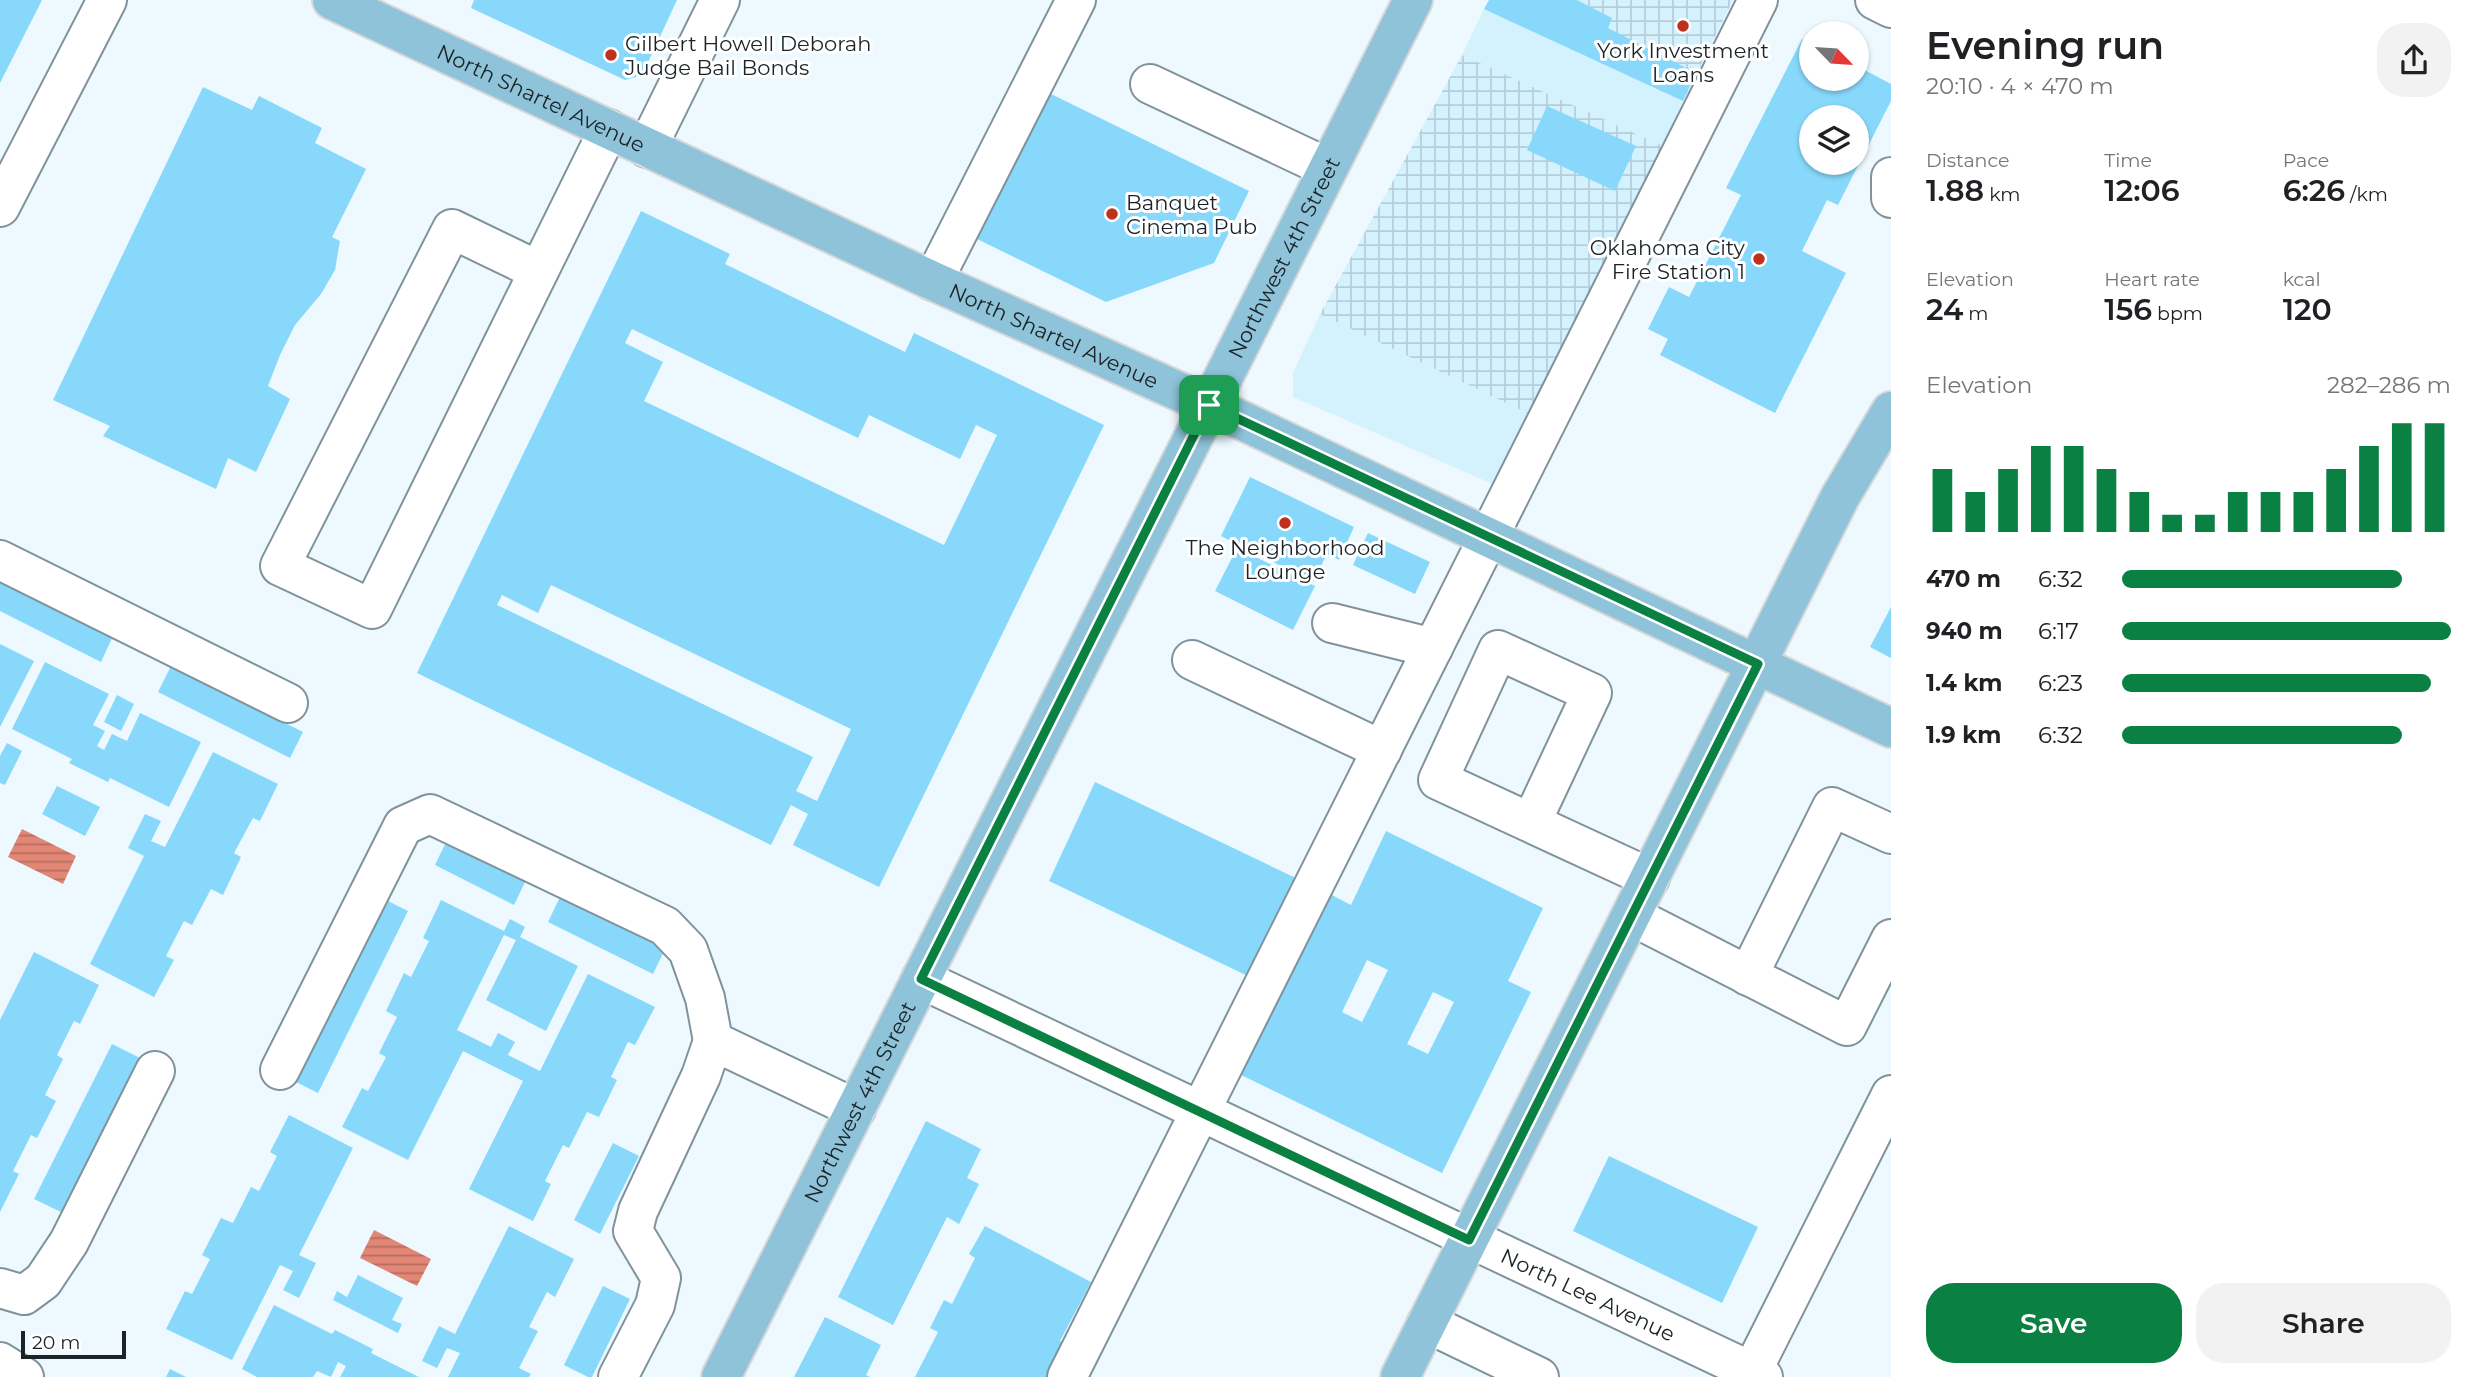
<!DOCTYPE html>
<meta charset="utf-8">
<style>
body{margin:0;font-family:Montserrat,sans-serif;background:#f2f2f2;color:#202124;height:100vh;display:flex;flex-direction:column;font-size:26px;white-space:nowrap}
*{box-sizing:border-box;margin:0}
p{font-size:23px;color:#757577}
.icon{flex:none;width:38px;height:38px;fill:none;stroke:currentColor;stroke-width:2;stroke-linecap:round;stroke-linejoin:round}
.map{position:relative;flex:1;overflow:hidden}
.details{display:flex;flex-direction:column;background:#fff;width:595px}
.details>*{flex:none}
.needle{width:46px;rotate:115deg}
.buttons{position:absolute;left:1799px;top:21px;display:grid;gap:14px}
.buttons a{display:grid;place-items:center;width:70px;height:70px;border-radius:50%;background:#fff;box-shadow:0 2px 5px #0004;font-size:35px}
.scale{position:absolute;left:21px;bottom:18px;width:105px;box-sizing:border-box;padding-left:7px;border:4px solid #1b2326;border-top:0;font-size:19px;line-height:24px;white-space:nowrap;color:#1b2326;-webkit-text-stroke:5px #fff;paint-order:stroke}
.pin{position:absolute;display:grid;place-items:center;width:60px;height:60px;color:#fff;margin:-30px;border-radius:14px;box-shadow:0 4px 10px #0006}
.round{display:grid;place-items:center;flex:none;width:74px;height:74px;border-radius:28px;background:#f2f2f2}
.summary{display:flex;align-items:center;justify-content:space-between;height:119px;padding:0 35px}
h1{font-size:38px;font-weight:600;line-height:52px}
.figures{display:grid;grid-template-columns:repeat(3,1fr);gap:10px;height:119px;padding:7px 35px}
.figures div{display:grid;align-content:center}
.figures b{font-size:30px;font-weight:600}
.figures small{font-size:19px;font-weight:400}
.figures p{font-size:19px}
.chart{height:196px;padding:14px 35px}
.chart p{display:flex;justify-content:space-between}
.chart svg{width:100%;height:126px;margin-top:7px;stroke:#0b8043;stroke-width:6}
.action{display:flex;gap:14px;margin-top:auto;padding:14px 35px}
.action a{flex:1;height:80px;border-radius:28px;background:#0b8043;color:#fff;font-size:28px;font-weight:600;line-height:80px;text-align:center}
.action a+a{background:#f2f2f2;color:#202124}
ul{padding:0 35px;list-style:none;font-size:23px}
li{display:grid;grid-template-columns:112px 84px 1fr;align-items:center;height:52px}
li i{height:18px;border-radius:9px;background:#0b8043}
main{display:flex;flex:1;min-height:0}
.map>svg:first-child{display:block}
</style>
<main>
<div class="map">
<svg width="1891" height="1377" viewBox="0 0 1891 1377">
<defs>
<pattern id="industrial-grid" width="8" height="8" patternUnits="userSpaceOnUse" patternTransform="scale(1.75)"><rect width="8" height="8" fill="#d4f1fe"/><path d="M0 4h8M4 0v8" fill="none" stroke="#b5ceda"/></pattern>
<pattern id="water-rules" width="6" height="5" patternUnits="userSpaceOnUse" patternTransform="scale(1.75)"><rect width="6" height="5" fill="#e28675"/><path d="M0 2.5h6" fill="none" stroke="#b66d60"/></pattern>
</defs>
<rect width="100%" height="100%" fill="#edf9ff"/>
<path fill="#d4f1fe" d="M1484 9 1683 101 1663 146 1462 55Z
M1320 314 1531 415 1495 485 1293 397V373Z"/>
<path fill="url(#industrial-grid)" d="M1489 0H1733L1683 101 1484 9Z
M1462 55 1663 146 1531 415 1320 314Z"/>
<path fill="url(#water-rules)" d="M22 829 76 856 63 884 8 857Z
M374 1230 431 1259 417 1286 360 1258Z"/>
<path fill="#88d8fb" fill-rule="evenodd" d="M0 0H42L0 83Z
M474 0H677L642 75 625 80 471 8Z
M1489 0H1577L1612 18 1608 28 1696 73 1683 101 1484 9Z
M1802 39 1811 43V79H1857V66L1891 84V101L1838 205 1827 200 1802 251 1846 273 1775 413 1660 355 1668 339 1648 329 1669 287 1689 297 1741 195 1726 188ZM1811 117H1857V163H1811Z
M203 87 252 110 259 96 322 128 315 143 366 169 332 237 340 241 335 270 321 294 295 325 280 355 268 386 290 399 256 472 228 458 216 489 103 436 110 426 53 400Z
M1047 92 1249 191 1214 263 1106 302 975 238Z
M1547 106 1636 146 1615 191 1527 150Z
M641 211 730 254 725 264 905 352 914 333 1104 425 879 887 793 845 808 814 791 805 771 845 417 673ZM632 329 858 438 869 415 960 459 976 425 997 435 944 545 644 401 663 362 625 343ZM551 585 851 729 817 801 796 791 813 757 497 605 502 595 538 613Z
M1250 477 1354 527 1339 560 1327 554 1313 582 1221 536Z
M1368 533 1430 562 1415 594 1353 565Z
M1237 548 1315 586 1293 630 1215 591Z
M0 580 113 636 101 662 0 611Z
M1891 607V658L1870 647Z
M0 644 34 661 0 727Z
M45 662 109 694 93 725 105 731 97 746 104 750 112 734 127 741 140 713 201 742 169 807 110 778 108 782 69 763 72 759 12 729Z
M171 666 303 732 290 758 158 692Z
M117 695 134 704 121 731 104 722Z
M7 743 22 751 5 785 0 783V756Z
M213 752 278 784 260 821 253 818 234 853 241 857 223 895 211 889 192 925 184 921 166 956 174 960 154 997 90 964 144 856 128 848 145 814 161 821 151 841 165 847Z
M1095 782 1300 880 1252 978 1049 881Z
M57 786 100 807 85 836 42 814Z
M1386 831 1543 908 1508 981 1531 992 1442 1173 1239 1074 1328 893 1351 905ZM1367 960 1388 970 1362 1022 1342 1012ZM1433 992 1454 1002 1428 1054 1407 1044Z
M448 838 527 878 514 905 435 865Z
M561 895 666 947 653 974 548 922Z
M382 898 408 911 318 1093 292 1080Z
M441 900 504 931 510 919 525 927 520 937 578 966 546 1031 486 1000 516 940 504 935 457 1030 491 1047 498 1033 515 1042 508 1055 540 1071 588 974 655 1007 635 1045 628 1042 611 1077 617 1080 599 1117 587 1112 569 1148 563 1145 545 1181 551 1184 533 1221 469 1189 523 1081 463 1051 408 1160 342 1127 362 1088 368 1091 386 1057 379 1053 397 1017 386 1011 404 973 411 977 429 941 423 938Z
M34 952 99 985 80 1024 74 1021 57 1055 63 1059 45 1095 56 1101 37 1138 31 1135 13 1171 19 1174 0 1212V1020Z
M112 1044 140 1058 61 1212 34 1199Z
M289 1115 353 1148 299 1255 316 1263 299 1298 283 1290 293 1271 280 1265 232 1360 166 1329 185 1291 192 1294 210 1259 202 1255 221 1218 233 1223 251 1187 259 1191 277 1156 270 1152Z
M926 1121 981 1149 967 1178 979 1184 959 1224 947 1217 893 1325 838 1297Z
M613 1143 639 1156 600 1234 574 1220Z
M1609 1156 1758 1227 1722 1303 1573 1231Z
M509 1226 574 1259 555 1297 547 1292 529 1327 538 1331 519 1368 531 1374 529 1377H448L460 1353 447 1348 437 1368 422 1361 439 1326 455 1334Z
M985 1226 1091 1282 1060 1341 1071 1347 1056 1376 1049 1372 1046 1377H915L938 1332 930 1328 944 1300 952 1304 975 1258 969 1254Z
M358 1275 403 1298 392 1320 402 1324 398 1333 333 1300 337 1291 347 1297Z
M603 1286 630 1299 592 1377H588L564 1365Z
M274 1305 332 1334 335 1330 373 1349 371 1353 419 1377H340L346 1366 338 1362 331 1377 317 1371 313 1377H257L242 1369Z
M825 1317 881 1345 866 1375 870 1377H794Z
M170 1369 186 1377H166Z"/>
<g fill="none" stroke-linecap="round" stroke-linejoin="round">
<defs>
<g id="minor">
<path d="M1875 0 1891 8"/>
<path d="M1150 84 1328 168"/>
<path d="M647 148 720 0"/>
<path d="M1891 177V198"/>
<path d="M0 207 107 0"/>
<path d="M539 271 452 229 280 566 372 609 609 129"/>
<path d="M933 281 1076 0"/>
<path d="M0 560 288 703"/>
<path d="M1332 623 1433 648"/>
<path d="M1192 660 1382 750"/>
<path d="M1531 823 1438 780 1498 650 1592 693 1531 823 1650 878"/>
<path d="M1632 916 1847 1026 1891 939"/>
<path d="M1748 976 1832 807 1891 834"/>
<path id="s1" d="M921 979 1763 1377"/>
<path d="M280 1070 403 826 430 814 665 926 688 950 705 998 713 1041 856 1109"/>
<path d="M0 1288 24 1295 43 1281 69 1242 155 1071"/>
<path d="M1427 1323 1539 1377"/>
<path d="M0 1362 24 1377"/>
<path d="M618 1377 655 1305 661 1278 633 1231 638 1211 701 1076 713 1041"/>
<path d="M1067 1377 1758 0"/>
<path d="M1749 1377 1891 1095"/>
</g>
<g id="major">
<path id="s2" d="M332 0 933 281 1209 405 1891 728"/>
<path id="s3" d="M721 1377 1413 0"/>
<path d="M1400 1377 1840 497 1891 411"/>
</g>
</defs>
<use href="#minor" stroke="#80939c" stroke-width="42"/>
<use href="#major" stroke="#d6d7d8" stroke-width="42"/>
<use href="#minor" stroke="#fff" stroke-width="38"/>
<use href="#major" stroke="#8ec3d9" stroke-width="38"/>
</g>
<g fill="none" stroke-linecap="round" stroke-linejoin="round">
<defs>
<path id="route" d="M1209 405 1758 664 1469 1240 921 979Z"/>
</defs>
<use href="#route" stroke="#fff" stroke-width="14"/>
<use href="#route" stroke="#0b8043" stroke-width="9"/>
</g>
<g fill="#bd311d" stroke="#fff" stroke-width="2.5">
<circle cx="1683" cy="26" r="7"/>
<circle cx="611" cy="55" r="7"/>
<circle cx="1112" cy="214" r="7"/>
<circle cx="1759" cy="259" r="7"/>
<circle cx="1285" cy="523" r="7"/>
</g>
<g text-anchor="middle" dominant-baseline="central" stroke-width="6" stroke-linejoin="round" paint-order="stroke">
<g font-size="21" fill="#1b2326" stroke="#fff" text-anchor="start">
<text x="625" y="43">Gilbert Howell Deborah<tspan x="625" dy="24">Judge Bail Bonds</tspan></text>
<text x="1683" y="50" text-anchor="middle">York Investment<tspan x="1683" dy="24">Loans</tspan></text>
<text x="1126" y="202">Banquet<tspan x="1126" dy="24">Cinema Pub</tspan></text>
<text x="1745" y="247" text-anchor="end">Oklahoma City<tspan x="1745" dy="24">Fire Station 1</tspan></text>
<text x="1285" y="547" text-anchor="middle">The Neighborhood<tspan x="1285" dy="24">Lounge</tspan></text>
</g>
<g font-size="21" fill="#1b2326" stroke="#fff">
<text stroke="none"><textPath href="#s2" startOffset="231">North Shartel Avenue</textPath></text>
<text stroke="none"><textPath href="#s3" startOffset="1253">Northwest 4th Street</textPath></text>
<text stroke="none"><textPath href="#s2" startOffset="796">North Shartel Avenue</textPath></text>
<text stroke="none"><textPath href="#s3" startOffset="308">Northwest 4th Street</textPath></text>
<text stroke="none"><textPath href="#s1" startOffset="738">North Lee Avenue</textPath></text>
</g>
</g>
</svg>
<div class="buttons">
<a><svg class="needle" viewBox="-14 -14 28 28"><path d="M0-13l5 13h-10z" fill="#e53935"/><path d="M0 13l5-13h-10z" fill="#757577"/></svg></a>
<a><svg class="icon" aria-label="layers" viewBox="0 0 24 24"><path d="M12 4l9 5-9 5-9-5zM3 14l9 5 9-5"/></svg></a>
</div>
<div class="scale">20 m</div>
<div class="pin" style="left:1209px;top:405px;background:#1e9e55"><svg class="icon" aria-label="arrive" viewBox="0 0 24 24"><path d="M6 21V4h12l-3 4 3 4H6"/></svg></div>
</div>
<section class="details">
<div class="summary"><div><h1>Evening run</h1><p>20:10 · 4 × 470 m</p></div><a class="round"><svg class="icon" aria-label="share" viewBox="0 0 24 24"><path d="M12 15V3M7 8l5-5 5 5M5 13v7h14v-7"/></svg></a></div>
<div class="figures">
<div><p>Distance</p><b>1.88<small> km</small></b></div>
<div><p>Time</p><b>12:06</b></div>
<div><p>Pace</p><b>6:26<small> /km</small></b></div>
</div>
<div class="figures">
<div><p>Elevation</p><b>24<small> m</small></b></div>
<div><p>Heart rate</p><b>156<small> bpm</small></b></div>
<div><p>kcal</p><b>120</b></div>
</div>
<div class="chart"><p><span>Elevation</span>282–286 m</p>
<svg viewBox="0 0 160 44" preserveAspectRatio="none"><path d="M5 44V22M15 44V30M25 44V22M35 44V14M45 44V14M55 44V22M65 44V30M75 44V38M85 44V38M95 44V30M105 44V30M115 44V30M125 44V22M135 44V14M145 44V6M155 44V6"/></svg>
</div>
<ul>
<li><b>470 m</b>6:32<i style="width:85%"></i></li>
<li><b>940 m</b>6:17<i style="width:100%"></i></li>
<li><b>1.4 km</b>6:23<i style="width:94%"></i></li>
<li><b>1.9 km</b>6:32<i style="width:85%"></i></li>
</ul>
<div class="action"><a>Save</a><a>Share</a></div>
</section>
</main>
